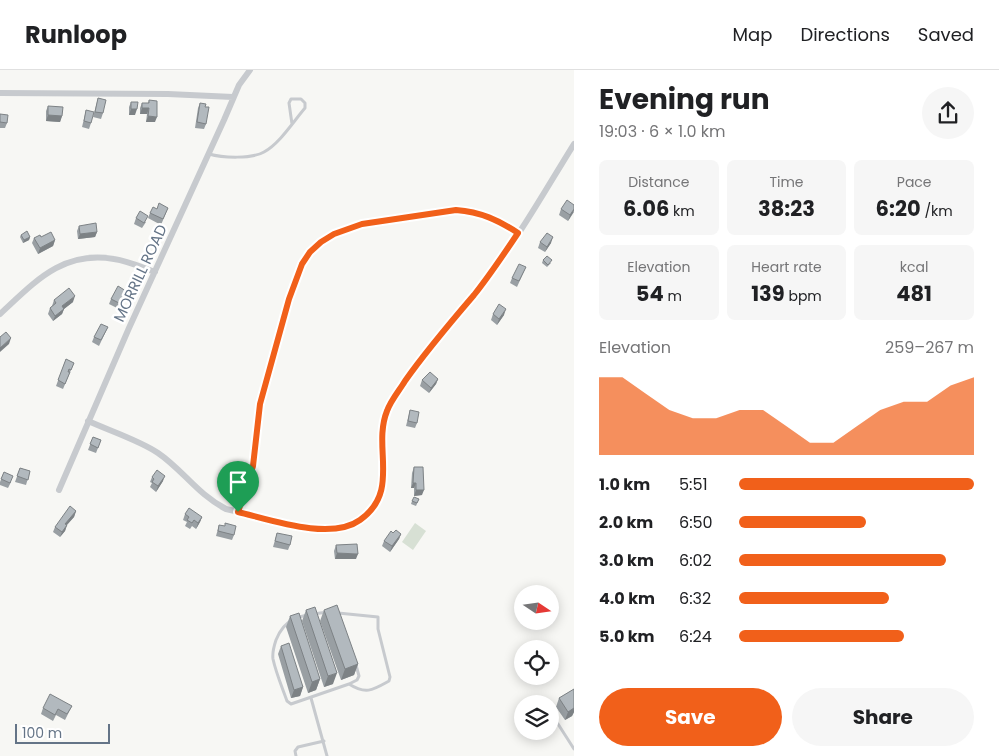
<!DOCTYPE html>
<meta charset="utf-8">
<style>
body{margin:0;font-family:Poppins,sans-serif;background:#f6f6f6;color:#202124;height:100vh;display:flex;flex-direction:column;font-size:19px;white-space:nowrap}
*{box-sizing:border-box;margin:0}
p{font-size:16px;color:#757577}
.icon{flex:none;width:28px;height:28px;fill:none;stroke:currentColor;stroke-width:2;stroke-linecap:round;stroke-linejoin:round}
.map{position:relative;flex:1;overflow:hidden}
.side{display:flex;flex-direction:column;background:#fff;width:425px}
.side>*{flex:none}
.needle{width:32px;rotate:103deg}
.fabs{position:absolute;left:514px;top:515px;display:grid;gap:10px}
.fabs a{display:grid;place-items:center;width:45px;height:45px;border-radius:50%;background:#fff;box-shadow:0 2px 12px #0003;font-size:25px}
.scale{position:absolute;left:15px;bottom:12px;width:95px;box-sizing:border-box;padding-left:5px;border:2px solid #647487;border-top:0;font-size:14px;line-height:18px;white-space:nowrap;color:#647487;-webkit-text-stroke:4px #fff;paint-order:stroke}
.pin{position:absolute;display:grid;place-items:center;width:42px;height:42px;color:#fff;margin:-51px -21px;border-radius:50% 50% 50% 0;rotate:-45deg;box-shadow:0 0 5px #0007}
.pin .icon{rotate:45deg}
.round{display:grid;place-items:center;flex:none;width:52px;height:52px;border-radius:26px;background:#f6f6f6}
.summary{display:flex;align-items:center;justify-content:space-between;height:85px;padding:0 25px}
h1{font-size:28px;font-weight:700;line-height:38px}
.figures{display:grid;grid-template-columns:repeat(3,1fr);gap:8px;height:85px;padding:5px 25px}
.figures div{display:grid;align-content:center;border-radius:8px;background:#f6f6f6;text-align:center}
.figures b{font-size:21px;font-weight:700}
.figures small{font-size:14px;font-weight:400}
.figures p{font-size:14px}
.chart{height:140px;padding:10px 25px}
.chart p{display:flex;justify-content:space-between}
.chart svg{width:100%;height:90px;margin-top:5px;fill:#f1601a;opacity:.7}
.cta{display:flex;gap:10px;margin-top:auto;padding:10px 25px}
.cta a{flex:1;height:58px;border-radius:30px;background:#f1601a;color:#fff;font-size:20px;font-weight:700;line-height:58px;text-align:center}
.cta a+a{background:#f6f6f6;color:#202124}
ul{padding:0 25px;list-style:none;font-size:16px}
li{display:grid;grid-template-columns:80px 60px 1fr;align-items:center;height:38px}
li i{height:12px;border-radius:6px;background:#f1601a}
header{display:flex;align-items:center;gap:30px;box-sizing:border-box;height:70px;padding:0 25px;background:#fff;border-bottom:1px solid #e0e0e0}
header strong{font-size:24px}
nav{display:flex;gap:28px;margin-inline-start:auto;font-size:18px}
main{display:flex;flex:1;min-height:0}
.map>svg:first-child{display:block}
</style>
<header>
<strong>Runloop</strong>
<nav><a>Map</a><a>Directions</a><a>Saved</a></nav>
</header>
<main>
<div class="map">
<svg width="574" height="686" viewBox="0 0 574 686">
<rect width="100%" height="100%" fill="#f7f7f4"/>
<path fill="#d7e0d4" d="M415 453 426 461 413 480 402 472Z"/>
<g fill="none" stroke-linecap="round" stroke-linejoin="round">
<path stroke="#c7cace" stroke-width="3" d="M209 84C223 88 252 89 264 82 280 73 293 52 305 38V33L301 29H291L289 33 292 54
M328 542 378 547V559L390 607 389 611C373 620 366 625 349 614L291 634 287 631C282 617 276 603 273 589 272 582 274 576 276 570 286 545 304 545 328 542Z
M349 614 357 610 359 606 356 595
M311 628 327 686
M551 643 574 679
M296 686 295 681 298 677 324 671"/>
<path stroke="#c7cace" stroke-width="6" d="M0 23 168 24 233 27
M0 244C34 213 62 180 114 189 128 191 141 197 155 202
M88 351C108 360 141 371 158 383 183 400 197 424 226 439L318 460C356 461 383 441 384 400 385 380 379 359 387 340 395 323 408 307 419 293 441 264 465 236 488 207 520 165 546 119 574 74
M59 420 129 258 224 50 239 15 250 0
M238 442 253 395 258 343 289 229 302 194 310 182 321 172 334 163 347 158 361 154 442 142 471 141 486 145 518 163"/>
</g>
<path fill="#999fa3" d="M98 28 103 43 101 49 93 47Z
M149 30 155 52H146L147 44H140V38L142 33H148Z
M131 32 135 45H129V37Z
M200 33 205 37 206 54 204 59 195 58 198 38Z
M48 36 62 46 60 52 46 51V41Z
M86 40 91 53 89 59 82 57Z
M0 44 7 53 5 58H0Z
M168 138 161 155 148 148 150 143Z
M561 139 574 142 568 151 559 145Z
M136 148 146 152 142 158 134 154Z
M79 156 97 162 95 167 78 169 77 161Z
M21 165 30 167 29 170 23 173 20 167Z
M41 167 55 170 53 176 38 184 32 173 34 168Z
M540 172 551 173 545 182 538 178Z
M543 190 551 193 547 197 542 193Z
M526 197 517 217 510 213 512 208Z
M124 226 117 238 109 234 111 229Z
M54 230 73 232 64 239 62 244 53 251 48 244 50 238 52 236Z
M493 244 504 245 497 255 491 250Z
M108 257 99 276 92 272 94 267Z
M66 289 74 293 63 319 56 316Z
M438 309 436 314 429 323 420 316 422 310Z
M410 340 417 353 415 358 406 356Z
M93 367 101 370 96 383 88 380Z
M414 397 422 425 414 426V418H411L412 403Z
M20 398 30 401 26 415 15 412Z
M4 402 11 412 8 418 0 415V412Z
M152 407 163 411 156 422 150 417 152 413 150 412Z
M419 429 416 436 411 434 412 431Z
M76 441 74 447 67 455 65 461 60 467 53 462 55 457Z
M185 444 202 447 200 452 196 459 192 456 190 459 185 456 187 452 183 450Z
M219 455 234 465 232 470 216 466Z
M277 463 290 475 288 480 273 477Z
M393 463 401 464 399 469 390 482 382 476 384 471Z
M336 475 356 489H335L334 481Z
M306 540 333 614 324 617 302 551Z
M324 540 358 594 354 605 341 610 320 551Z
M290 546 320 609 316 620 308 623 286 557Z
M281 576 303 617 300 626 291 628 278 584Z
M574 619V642L572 646 565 650 556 637 559 628Z
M72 636 65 650 56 645 53 651 41 644 43 638Z"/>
<path fill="#7d8285" d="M142 38H149L147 44H140Z
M131 39H137L135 45H129Z
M48 45 62 46 60 52 46 51Z
M148 46 157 47 155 52H146Z
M574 139V141L568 151 570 145Z
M97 162 95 167 78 169 80 164Z
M30 167 29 170 23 173 24 170Z
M553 167 551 173 545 182 547 177Z
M55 170 53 176 38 184 40 178Z
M75 226 73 232 60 242 62 236Z
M64 239 62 244 53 251 55 246Z
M506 239 504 245 497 255 499 249Z
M11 268 9 274 0 282V278Z
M438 309 436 314 429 323 431 318Z
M165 406 163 411 156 422 158 416Z
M413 413H416L414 418H411Z
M416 420H424L422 425 414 426Z
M76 441 74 447 63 459 65 454Z
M202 447 200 452 196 459 198 453Z
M67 455 65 461 60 467 62 462Z
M401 464 399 469 390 482 392 476Z
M337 483 358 484 356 489H335Z
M358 594 354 605 341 610 345 599Z
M337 603 333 614 324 617 328 606Z
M320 609 316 620 308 623 312 612Z
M303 617 300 626 291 628 294 620Z
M574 636V642L572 646 565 650 568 642Z"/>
<path fill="#b2b9be" stroke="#7d8285" d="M98 28 106 30 103 43 95 42Z
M149 30 157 31V47L148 46 149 38H142V33H149Z
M131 32H138L137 39H131Z
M200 33 206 34 205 37H209L206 54 197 52Z
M48 36 63 37 62 46 48 45Z
M86 40 94 42 91 53 84 51Z
M0 44 8 45 7 53 0 52Z
M567 130 574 135V139L570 145 561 139Z
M159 133 168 138 163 149 150 143 153 137 157 139Z
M140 141 148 146 144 153 136 148Z
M96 153 97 162 80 164 79 156Z
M27 161 30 167 24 170 21 165Z
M51 162 55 170 40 178 34 168 40 165 41 167Z
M547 163 553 167 547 177 540 172Z
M547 186 552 190 548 195 543 190Z
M519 194 526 197 519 211 512 208Z
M118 216 126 221 119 233 111 229Z
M69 218 75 226 62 236 64 239 55 246 50 238 56 233 54 230Z
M499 234 506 239 499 249 493 244Z
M101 254 108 257 101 270 94 267Z
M6 262 11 268 0 278V267Z
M66 289 74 293 71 300 69 299 68 302H70L65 314 58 310Z
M430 302 438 309 431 318 422 310Z
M410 340 419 342 417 353 408 351Z
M93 367 101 370 98 378 90 374Z
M414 397H423L424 420H416V413H413Z
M20 398 30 401 28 410 17 406Z
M157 400 165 406 158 416 152 412 154 409 152 407Z
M4 402 13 406 10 413 1 409Z
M414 427 419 429 417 433 412 431Z
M70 436 76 441 65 454 67 455 62 462 55 457Z
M189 438 202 447 198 453 194 450 192 453 187 450 189 447 185 444Z
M225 453 236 456 234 465 218 461 219 455 225 456Z
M396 460 401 464 392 476 384 471 391 461 393 463Z
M277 463 292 466 290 475 275 471Z
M357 474 358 484 337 483 336 475Z
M337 535 358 594 345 599 324 540Z
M315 537 337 603 328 606 306 540Z
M299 543 320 609 312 612 290 546Z
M289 573 303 617 294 620 281 576Z
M574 619V638L568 642 559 628Z
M50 624 72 636 67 644 58 639 55 645 43 638Z"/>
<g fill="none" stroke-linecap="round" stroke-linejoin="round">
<defs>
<path id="route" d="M456 140C481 142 498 150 518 163 504 184 490 205 474 225 450 253 426 281 405 311 399 321 391 330 387 341 372 378 401 421 360 450 331 471 271 450 238 442L253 396 260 334 289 229 302 194 310 182 321 172 334 164 362 154Z"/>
</defs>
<use href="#route" stroke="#fff" stroke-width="10"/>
<use href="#route" stroke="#f1601a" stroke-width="6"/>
</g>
<g text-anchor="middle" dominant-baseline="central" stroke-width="5" stroke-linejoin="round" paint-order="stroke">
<g font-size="15" fill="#647487" stroke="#fff">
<text transform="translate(140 203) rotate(-65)">MORRILL ROAD</text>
</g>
</g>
</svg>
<div class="fabs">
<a><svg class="needle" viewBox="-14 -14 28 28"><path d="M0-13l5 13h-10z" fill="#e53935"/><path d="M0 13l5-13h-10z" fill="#757577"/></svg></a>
<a><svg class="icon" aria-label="locate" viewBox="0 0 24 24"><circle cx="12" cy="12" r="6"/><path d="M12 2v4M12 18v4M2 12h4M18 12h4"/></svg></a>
<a><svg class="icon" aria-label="layers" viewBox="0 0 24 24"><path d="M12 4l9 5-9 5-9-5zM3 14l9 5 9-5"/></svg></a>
</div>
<div class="scale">100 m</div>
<div class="pin" style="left:238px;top:442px;background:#1e9e55"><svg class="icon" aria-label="arrive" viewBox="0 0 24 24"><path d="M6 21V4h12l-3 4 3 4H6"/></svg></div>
</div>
<section class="side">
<div class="summary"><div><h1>Evening run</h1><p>19:03 · 6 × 1.0 km</p></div><a class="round"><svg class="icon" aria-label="share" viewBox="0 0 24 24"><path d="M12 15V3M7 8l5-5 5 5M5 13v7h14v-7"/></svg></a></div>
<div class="figures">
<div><p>Distance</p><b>6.06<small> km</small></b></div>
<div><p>Time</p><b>38:23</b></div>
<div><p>Pace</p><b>6:20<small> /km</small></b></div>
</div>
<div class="figures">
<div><p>Elevation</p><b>54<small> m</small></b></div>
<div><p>Heart rate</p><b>139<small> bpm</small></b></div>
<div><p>kcal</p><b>481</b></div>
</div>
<div class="chart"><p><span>Elevation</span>259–267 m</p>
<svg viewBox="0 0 160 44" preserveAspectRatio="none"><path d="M0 44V6L10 6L20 14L30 22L40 26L50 26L60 22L70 22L80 30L90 38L100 38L110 30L120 22L130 18L140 18L150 10L160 6V44z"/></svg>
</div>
<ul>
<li><b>1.0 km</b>5:51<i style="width:100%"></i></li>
<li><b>2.0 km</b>6:50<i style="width:54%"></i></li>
<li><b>3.0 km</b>6:02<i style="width:88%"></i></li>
<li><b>4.0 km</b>6:32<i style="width:64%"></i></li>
<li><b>5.0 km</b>6:24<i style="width:70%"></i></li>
</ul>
<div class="cta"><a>Save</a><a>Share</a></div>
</section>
</main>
